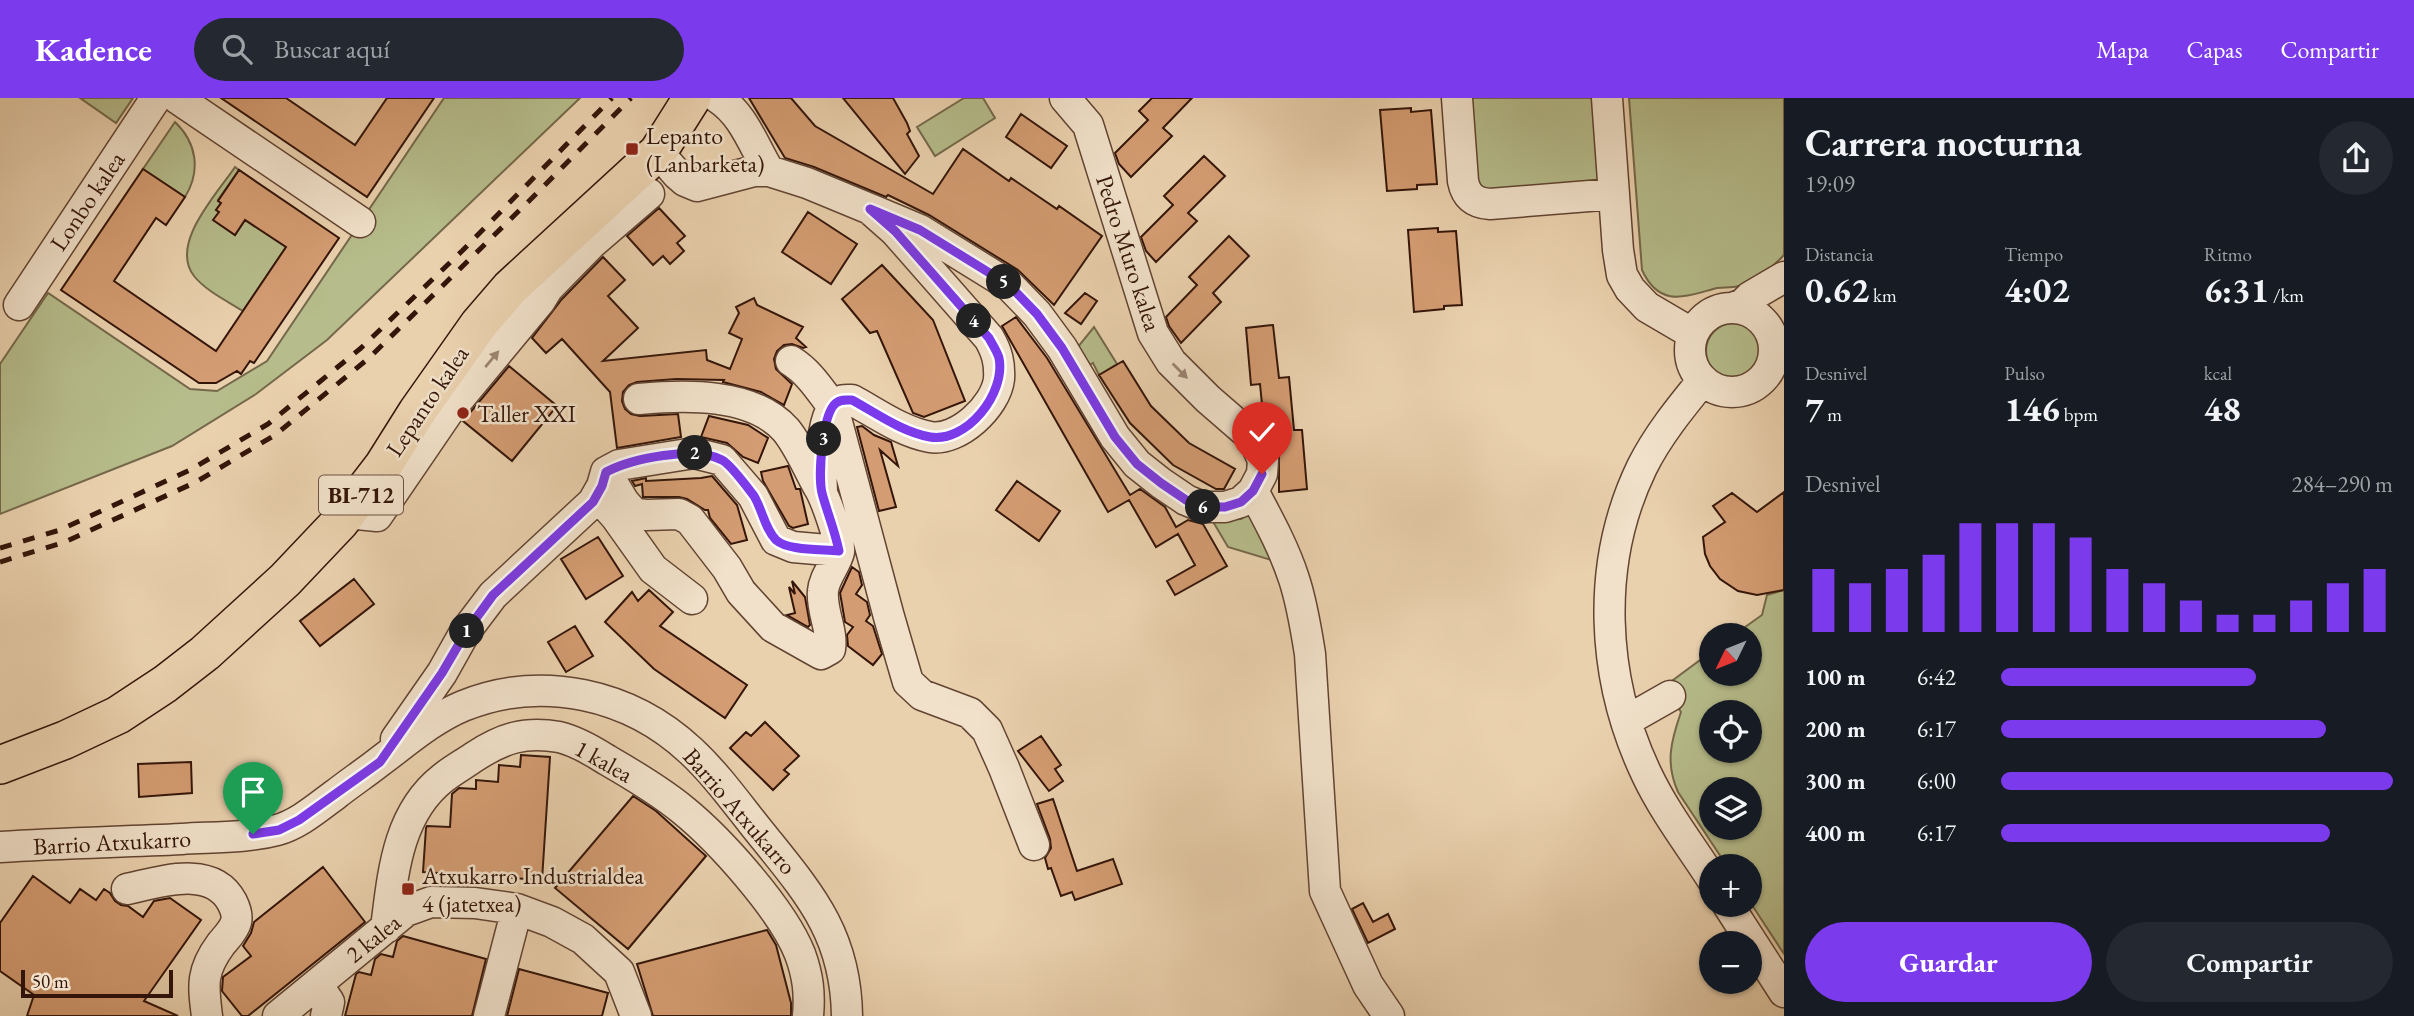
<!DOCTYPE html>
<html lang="es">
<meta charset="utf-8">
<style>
body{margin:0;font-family:"EB Garamond",serif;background:#242831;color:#f1f3f6;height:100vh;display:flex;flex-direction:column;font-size:26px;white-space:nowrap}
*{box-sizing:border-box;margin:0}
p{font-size:23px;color:#9ea1a6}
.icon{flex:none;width:38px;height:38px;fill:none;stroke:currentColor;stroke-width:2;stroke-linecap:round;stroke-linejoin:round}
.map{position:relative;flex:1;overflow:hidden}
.panel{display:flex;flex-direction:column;background:#171b24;width:630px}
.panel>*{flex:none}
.needle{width:46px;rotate:227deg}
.buttons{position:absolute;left:1699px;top:525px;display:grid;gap:14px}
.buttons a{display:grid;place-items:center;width:63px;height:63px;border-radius:50%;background:#171b24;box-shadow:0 2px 5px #0004;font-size:35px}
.scale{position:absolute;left:21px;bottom:18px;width:152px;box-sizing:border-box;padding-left:7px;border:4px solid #341509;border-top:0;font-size:19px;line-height:24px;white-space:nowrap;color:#341509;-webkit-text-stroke:5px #f1e1ca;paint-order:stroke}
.pin{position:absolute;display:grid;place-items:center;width:60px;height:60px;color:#fff;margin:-72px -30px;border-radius:50% 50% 50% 0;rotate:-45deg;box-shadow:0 0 7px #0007}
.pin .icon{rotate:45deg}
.km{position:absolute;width:35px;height:35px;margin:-18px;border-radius:50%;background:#222;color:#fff;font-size:19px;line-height:35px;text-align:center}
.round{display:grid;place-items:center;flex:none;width:74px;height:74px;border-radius:37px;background:#242831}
.summary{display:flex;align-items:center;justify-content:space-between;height:119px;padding:0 21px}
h1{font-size:38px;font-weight:700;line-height:52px}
.figures{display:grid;grid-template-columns:repeat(3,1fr);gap:10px;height:119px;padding:7px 21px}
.figures div{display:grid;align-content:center}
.figures b{font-size:35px;font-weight:700}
.figures small{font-size:19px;font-weight:400}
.figures p{font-size:19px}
.chart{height:196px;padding:14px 21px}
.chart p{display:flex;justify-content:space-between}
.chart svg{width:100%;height:126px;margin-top:7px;stroke:#7c3aed;stroke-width:6}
.cta{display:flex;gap:14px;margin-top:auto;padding:14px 21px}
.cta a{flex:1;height:80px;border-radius:42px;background:#7c3aed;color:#fff;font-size:28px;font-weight:700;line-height:80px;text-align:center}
.cta a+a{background:#242831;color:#f1f3f6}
ul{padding:0 21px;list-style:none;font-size:23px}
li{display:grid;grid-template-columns:112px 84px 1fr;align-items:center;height:52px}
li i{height:18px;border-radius:9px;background:#7c3aed}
header{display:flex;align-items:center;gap:42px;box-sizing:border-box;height:98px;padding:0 35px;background:#7c3aed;color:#fff}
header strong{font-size:33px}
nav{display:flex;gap:38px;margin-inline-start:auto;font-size:24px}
.search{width:490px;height:63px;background:#242831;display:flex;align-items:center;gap:18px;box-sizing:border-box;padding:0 24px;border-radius:38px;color:#9ea1a6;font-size:26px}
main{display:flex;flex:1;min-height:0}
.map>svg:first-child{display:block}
</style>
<header>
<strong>Kadence</strong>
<div class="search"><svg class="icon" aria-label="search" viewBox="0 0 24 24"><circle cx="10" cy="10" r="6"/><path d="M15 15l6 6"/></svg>Buscar aquí</div>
<nav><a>Mapa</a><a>Capas</a><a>Compartir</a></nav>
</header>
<main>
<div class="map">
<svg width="1784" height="918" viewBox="0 0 1784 918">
<rect width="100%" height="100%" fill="#ead1ae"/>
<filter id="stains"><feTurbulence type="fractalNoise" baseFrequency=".00286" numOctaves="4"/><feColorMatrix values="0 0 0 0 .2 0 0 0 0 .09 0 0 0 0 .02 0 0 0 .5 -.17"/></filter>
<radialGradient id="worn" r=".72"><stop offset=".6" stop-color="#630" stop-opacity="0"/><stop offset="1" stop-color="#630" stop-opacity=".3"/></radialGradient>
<path fill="#b6bc8b" stroke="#75684a" stroke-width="2" fill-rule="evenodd" d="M80 0H133L116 25Z
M444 0H580L327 242 256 296 172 348 0 416V266L48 195 190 291 217 293 267 263Z
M964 0H983L995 20 935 58 917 29Z
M1465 0H1595L1602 83 1476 96Z
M1629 0H1784V157C1772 170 1756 183 1739 188 1732 190 1724 189 1717 190 1686 198 1660 211 1642 172Z
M175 24C197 45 201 73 185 99L143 71Z
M235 69 239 72 218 102 221 105 216 112 219 114 214 122 235 137 245 122 286 149 243 213C227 203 206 193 194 178 169 146 217 96 235 69Z
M1706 253a28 28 0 1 1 56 0a28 28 0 1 1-56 0Z
M1094 229 1117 266 1099 277 1093 265 1088 268 1077 250Z
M1256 411 1281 465 1228 449 1212 422 1241 421Z
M1784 492V856L1750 804V768H1727L1678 694C1665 665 1671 643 1681 614L1665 588 1711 554 1712 576H1750V537H1734L1762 517 1767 497ZM1712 614H1750V653H1712ZM1712 691H1750V730H1712Z"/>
<path fill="#d49c72" stroke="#341509" stroke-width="2" d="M221 0H286L355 47 387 0H434L367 99Z
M749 0H791L815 28 933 96 963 51 1009 83 1011 80 1057 111 1059 108 1102 138 1054 207 1018 172 929 117 888 97 886 99 814 69 785 60Z
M843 0H893L907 25 910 33 907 36 919 58 905 76Z
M1152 0H1192L1163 30 1172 38 1131 79 1119 66 1115 55 1148 22 1139 13Z
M1411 10V14L1431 12 1437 86 1417 87V91L1387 93 1380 12Z
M1021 16 1067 48 1051 70 1006 39Z
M1204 58 1225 78 1188 115 1197 123 1156 164 1146 153 1141 139 1173 107 1164 98Z
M143 71 185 99 166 127 156 120 114 183 216 253 286 149 245 122 235 137 213 122 219 114 216 112 221 105 218 103 239 72 339 140 254 265 250 263 241 276 237 273 216 285H199L61 192Z
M659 110 685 138 677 145 684 153 670 166 663 158 653 167 627 138Z
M808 114 857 146 831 186 782 154Z
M1438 130V134L1456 133 1462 207 1444 208V211L1414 214 1408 132Z
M1229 138 1249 158 1213 195 1221 204 1181 245 1169 228 1166 219 1197 187 1189 179Z
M603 159 625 182 608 198 638 230 603 263 706 252 707 262 730 271 742 241 729 235 739 215 736 209 754 200 757 207 803 229 796 240 806 249 803 250 792 246 784 247 777 253 774 261 776 271 792 286 784 307 761 294 723 284 724 282 676 281 637 284 629 287 623 294 622 303 625 311 631 316 640 318 678 316 681 339 617 350 610 294 562 241 546 255 532 240 562 201Z
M882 167 933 222 965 303 924 319 913 315 877 233 870 235 842 201Z
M1085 195 1097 203 1081 226 1065 215Z
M1016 219 1047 260 1130 397 1140 391 1165 409 1176 429 1188 422 1203 426 1227 468 1175 497 1167 483 1195 467 1178 436 1156 449 1129 402 1108 414 1002 228Z
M1273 227 1279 280 1289 279 1294 332H1302L1307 391 1279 394V355L1273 338H1271L1264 327 1260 286 1251 287 1246 230Z
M1123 263 1151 308 1189 345 1235 371 1224 391H1216L1173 367 1130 325 1099 277Z
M509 268 557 308 512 363 463 323Z
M709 318 748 327 768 340 758 365 743 359 727 345 701 339Z
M862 328 874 337 891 344 898 368 880 352 896 409 879 413 857 329Z
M788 368 796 391H800L808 426 793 430 789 428 763 383 761 374Z
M712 378 737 407 747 442 731 446 710 420 708 412H705L687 401 679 399H643L642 386 635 388 632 383 646 380V383L701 380Z
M1017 383 1060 413 1039 443 996 412Z
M1784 394V492L1757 497 1738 493 1720 481 1710 468 1705 456 1703 439 1725 424 1713 408 1732 395 1757 414Z
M598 439 623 478 586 501 561 461Z
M852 469 859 474 862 487 856 496 867 504 870 517 866 523 873 528 882 556 873 567 848 548 847 537 853 529 845 524 840 495Z
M354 481 374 506 320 548 300 523Z
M792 483 805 499 810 527 808 529 787 517 795 515 789 489 795 496Z
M649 492 673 514 660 528 747 587 725 620 654 571 605 524 632 494 638 503Z
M575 528 593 558 566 574 548 544Z
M765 624 799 658 784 672 789 676 773 692 730 650 746 634 751 638Z
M1041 638 1061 667 1055 671 1063 683 1049 693 1018 653Z
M521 657 550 659 542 782 423 774 426 730 427 728 450 729 452 696 459 690 476 691V682L498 684 499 667 520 669Z
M191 664 192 695 139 699 138 666Z
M633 698 656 713 706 758 628 851 555 790Z
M1053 701 1077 773 1113 761 1122 786 1075 802 1072 794 1061 798 1051 770 1048 771 1045 760 1051 750 1050 741 1037 706Z
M323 769 365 824 248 918H242L222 893 223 879 251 858 243 848 251 835 254 824Z
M33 778 70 805 80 791 96 802 104 791 110 795 115 803 121 807 128 808 143 819 154 803 170 800 201 822 144 903 178 918H27L34 897 0 873V825Z
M1363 805 1373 824 1388 816 1395 831 1368 845 1352 811Z
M767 832 776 847 791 905V918H653L637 866Z
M403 838 486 861 472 918H345L356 876 359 874 371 877 375 861 381 856 393 859 397 843Z
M519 871 608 895 602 918H507Z"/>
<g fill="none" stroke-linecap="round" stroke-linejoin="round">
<defs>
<path id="minor" d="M177 0 360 124
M718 0C744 17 753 47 769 73
M1457 0 1463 83C1466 98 1474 105 1490 106L1614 96
M1607 0 1618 152 1622 177 1630 191 1647 209 1693 236
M658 54 677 76 685 83 697 88 754 73H769L807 85 870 111 895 133 989 240C997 254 1000 265 999 281 996 308 958 344 930 339 902 334 876 315 852 302 846 302 841 301 836 306 820 320 821 374 822 394
M870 111 920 132 1009 187 1037 216 1062 250 1115 339 1137 366 1161 385 1186 402 1203 409H1225L1241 404 1253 393 1262 376 1263 362 1253 340 1208 301 1171 264 1153 235 1088 27 1065 0
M591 146 649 96
M19 207 156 0
M1732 210 1743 206 1750 199 1784 179
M1690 252a42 42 0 1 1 84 0a42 42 0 1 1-84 0Z
M791 263C809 274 820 292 833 309L889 519 908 584 922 597 970 615 987 632 1004 670 1034 747
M1703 282C1681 309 1658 337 1642 369 1595 466 1601 581 1647 677 1664 713 1690 747 1712 781
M606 374 624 404 634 415 646 417 679 416 690 422 727 470 741 494 773 529 821 556 830 551C833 532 821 513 823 493 824 479 836 467 839 454 841 442 825 399 818 388 808 370 799 348 786 332 752 294 684 297 639 301
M1253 393C1268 421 1284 450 1294 481 1302 505 1306 531 1310 556L1325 793 1368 887 1389 918
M602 403 616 419 653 471 692 501
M347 415 377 418 448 314 540 203 548 190 591 146 583 121
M1626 623 1670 598
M396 641 442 575 465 534 493 497 593 404 602 388 606 374 619 367 694 355 722 362 753 398 776 442 793 449 839 453
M0 749C60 745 121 744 182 741 213 739 247 740 277 732 299 726 318 709 336 696 350 685 365 675 379 664 406 644 432 621 463 608 542 576 630 596 691 653 720 680 742 713 767 743 813 800 846 840 847 918
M127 791C160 784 212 766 232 804 235 810 238 817 236 824 234 832 226 840 221 846 201 873 203 887 207 918
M1728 807 1784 894
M386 830C393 776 397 716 443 680 453 672 464 666 474 659 503 640 525 633 559 639 576 643 593 653 607 662 633 677 660 693 683 712 720 742 782 811 800 856 808 878 810 895 808 918
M317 886 329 904 326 918
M278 918 406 813 431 804 475 805 517 811 552 824 583 841 619 874 636 918
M489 918 517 811"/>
<path id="major" d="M0 667 65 642 118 617 165 586 205 555 285 482 340 424 383 368 417 314 479 226 510 190 658 54 692 0"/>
</defs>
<use href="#minor" stroke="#624432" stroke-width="33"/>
<use href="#major" stroke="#341509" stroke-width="40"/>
<use href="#minor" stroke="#f1e1ca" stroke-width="30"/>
<use href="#major" stroke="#ead1ae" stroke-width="37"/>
<path stroke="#341509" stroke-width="5" stroke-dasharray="12 12" stroke-linecap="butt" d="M0 450 60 432 190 372 268 326 361 250 462 153 612 0
M0 464 65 444 196 384 275 337 369 260 531 101 631 0"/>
</g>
<defs><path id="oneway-solid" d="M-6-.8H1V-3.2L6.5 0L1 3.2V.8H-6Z" transform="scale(1.75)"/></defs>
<g fill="#9c8573">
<use href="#oneway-solid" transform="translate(492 261) rotate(-50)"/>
<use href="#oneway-solid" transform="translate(1180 273) rotate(45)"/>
</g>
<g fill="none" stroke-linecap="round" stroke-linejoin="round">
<defs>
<path id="route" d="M253 736 279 732 299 722 380 664 442 575 466 534 493 497 593 404 602 388 606 374C631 361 695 347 722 362 730 366 748 390 754 398 762 411 765 431 776 442 788 453 823 451 839 453 835 433 827 414 822 395 818 378 822 316 836 305 841 301 846 302 852 302 876 315 902 334 930 339 967 345 1006 295 999 260 997 253 992 246 989 240L895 133 870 111 920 132 1009 187 1037 216 1062 250 1115 339 1137 366 1161 385 1186 402 1203 409H1225L1241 404 1253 393 1262 376"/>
</defs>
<use href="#route" stroke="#fff" stroke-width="14"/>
<use href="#route" stroke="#7c3aed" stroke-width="9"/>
</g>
<g fill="#8f2418" stroke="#f1e1ca" stroke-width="2.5">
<rect x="625" y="44" width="14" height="14" rx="3.5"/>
<circle cx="463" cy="315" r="7"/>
<rect x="401" y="784" width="14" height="14" rx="3.5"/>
</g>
<g text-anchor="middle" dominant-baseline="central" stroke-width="5" stroke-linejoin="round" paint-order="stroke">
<rect fill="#f1e1ca" stroke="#6d5243" stroke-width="2" x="319" y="377.5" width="84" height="39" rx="5"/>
<g font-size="23" font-weight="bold" fill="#341509">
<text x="361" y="397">BI-712</text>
</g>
<g font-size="24" fill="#341509" stroke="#f1e1ca" text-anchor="start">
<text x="646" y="37">Lepanto<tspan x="646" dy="28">(Lanbarketa)</tspan></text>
<text x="477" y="315">Taller XXI</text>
<text x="422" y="777">Atxukarro Industrialdea<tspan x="422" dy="28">4 (jatetxea)</tspan></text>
</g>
<g font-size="24" fill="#341509" stroke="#f1e1ca">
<text transform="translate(87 103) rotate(-56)">Lonbo kalea</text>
<text transform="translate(1129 155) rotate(72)">Pedro Muro kalea</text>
<text transform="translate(427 303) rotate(-56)">Lepanto kalea</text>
<text transform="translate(604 663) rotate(29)">1 kalea</text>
<text transform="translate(740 713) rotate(49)">Barrio Atxukarro</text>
<text transform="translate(112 744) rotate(-3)">Barrio Atxukarro</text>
<text transform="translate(373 840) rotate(-39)">2 kalea</text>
</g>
</g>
<rect width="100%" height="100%" filter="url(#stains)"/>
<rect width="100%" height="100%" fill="url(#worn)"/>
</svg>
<div class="buttons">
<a><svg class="needle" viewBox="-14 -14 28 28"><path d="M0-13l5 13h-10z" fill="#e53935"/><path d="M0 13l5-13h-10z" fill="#9ea1a6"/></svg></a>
<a><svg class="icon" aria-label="locate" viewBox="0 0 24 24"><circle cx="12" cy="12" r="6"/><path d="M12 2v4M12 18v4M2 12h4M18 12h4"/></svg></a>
<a><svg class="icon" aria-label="layers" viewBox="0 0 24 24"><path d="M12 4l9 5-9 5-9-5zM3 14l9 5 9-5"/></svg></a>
<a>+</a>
<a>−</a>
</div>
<div class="scale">50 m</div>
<div class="pin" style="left:253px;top:736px;background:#1e9e55"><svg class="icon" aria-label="arrive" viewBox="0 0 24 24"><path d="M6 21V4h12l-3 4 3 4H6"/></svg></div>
<div class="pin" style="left:1262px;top:376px;background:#d93025"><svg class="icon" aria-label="check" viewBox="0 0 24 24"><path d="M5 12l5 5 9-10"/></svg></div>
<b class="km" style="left:467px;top:533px">1</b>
<b class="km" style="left:695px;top:355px">2</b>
<b class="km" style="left:824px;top:341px">3</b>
<b class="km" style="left:974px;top:223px">4</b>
<b class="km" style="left:1004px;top:184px">5</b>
<b class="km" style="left:1203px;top:409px">6</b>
</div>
<section class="panel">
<div class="summary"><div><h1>Carrera nocturna</h1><p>19:09</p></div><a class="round"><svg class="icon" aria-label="share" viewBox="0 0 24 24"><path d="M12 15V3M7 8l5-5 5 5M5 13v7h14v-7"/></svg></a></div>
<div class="figures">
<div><p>Distancia</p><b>0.62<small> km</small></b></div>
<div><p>Tiempo</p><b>4:02</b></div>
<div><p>Ritmo</p><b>6:31<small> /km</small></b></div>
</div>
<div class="figures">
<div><p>Desnivel</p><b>7<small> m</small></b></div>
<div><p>Pulso</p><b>146<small> bpm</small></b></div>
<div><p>kcal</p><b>48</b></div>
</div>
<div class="chart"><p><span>Desnivel</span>284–290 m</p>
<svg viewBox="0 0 160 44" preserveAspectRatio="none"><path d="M5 44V22M15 44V27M25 44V22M35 44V17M45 44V6M55 44V6M65 44V6M75 44V11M85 44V22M95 44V27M105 44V33M115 44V38M125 44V38M135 44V33M145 44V27M155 44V22"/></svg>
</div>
<ul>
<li><b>100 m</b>6:42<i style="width:65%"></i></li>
<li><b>200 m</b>6:17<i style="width:83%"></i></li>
<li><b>300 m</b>6:00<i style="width:100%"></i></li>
<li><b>400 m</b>6:17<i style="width:84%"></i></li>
</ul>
<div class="cta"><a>Guardar</a><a>Compartir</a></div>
</section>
</main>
